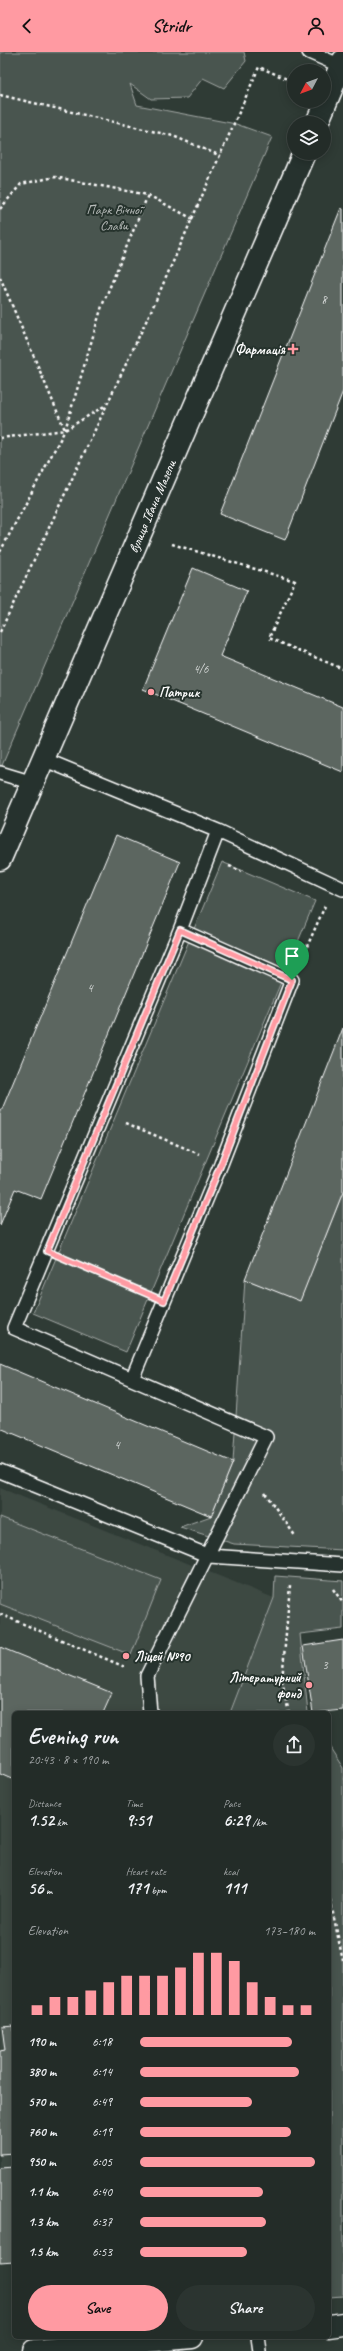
<!DOCTYPE html>
<meta charset="utf-8">
<style>
body{margin:0;font-family:Caveat,sans-serif;background:#2b3430;color:#f1f3f6;height:100vh;display:flex;flex-direction:column;font-size:15px;white-space:nowrap}
*{box-sizing:border-box;margin:0}
p{font-size:13px;color:#a3a7a8}
.icon{flex:none;width:22px;height:22px;fill:none;stroke:currentColor;stroke-width:2;stroke-linecap:round;stroke-linejoin:round}
.map{position:relative;flex:1;overflow:hidden}
.drawer{position:absolute;left:12px;top:1659px;width:319px;height:628px;display:flex;flex-direction:column;background:#232c28;border-radius:6px;box-shadow:0 2px 10px #0003,0 0 0 1px #404845}
.drawer>*{flex:none}
.needle{width:26px;rotate:229deg}
.controls{position:absolute;left:287px;top:12px;display:grid;gap:8px}
.controls a{display:grid;place-items:center;width:44px;height:44px;border-radius:50%;background:#232c28;box-shadow:0 2px 10px #0003,0 0 0 1px #404845;font-size:20px}
.pin{position:absolute;display:grid;place-items:center;width:34px;height:34px;color:#fff;margin:-41px -17px;border-radius:50% 50% 50% 0;rotate:-45deg;box-shadow:0 0 4px #0007}
.pin .icon{rotate:45deg}
.round{display:grid;place-items:center;flex:none;width:42px;height:42px;border-radius:21px;background:#2b3430}
.overview{display:flex;align-items:center;justify-content:space-between;height:68px;padding:0 16px}
h1{font-size:22px;font-weight:600;line-height:30px}
.stats{display:grid;grid-template-columns:repeat(3,1fr);gap:6px;height:68px;padding:4px 16px}
.stats div{display:grid;align-content:center}
.stats b{font-size:17px;font-weight:600}
.stats small{font-size:11px;font-weight:400}
.stats p{font-size:11px}
.chart{height:112px;padding:8px 16px}
.chart p{display:flex;justify-content:space-between}
.chart svg{width:100%;height:72px;margin-top:4px;stroke:#ff9aa2;stroke-width:6}
.button{display:flex;gap:8px;margin-top:auto;padding:8px 16px}
.button a{flex:1;height:46px;border-radius:24px;background:#ff9aa2;color:#111;font-size:16px;font-weight:600;line-height:46px;text-align:center}
.button a+a{background:#2b3430;color:#f1f3f6}
ul{padding:0 16px;list-style:none;font-size:13px}
li{display:grid;grid-template-columns:64px 48px 1fr;align-items:center;height:30px}
li i{height:10px;border-radius:5px;background:#ff9aa2}
header{display:flex;justify-content:space-between;align-items:center;height:52px;padding:0 16px;background:#ff9aa2;color:#111;font-size:18px;font-weight:600}
.map>svg:first-child{display:block}
</style>
<header><svg class="icon" aria-label="back" viewBox="0 0 24 24"><path d="M15 5l-7 7 7 7"/></svg>Stridr<svg class="icon" aria-label="person" viewBox="0 0 24 24"><circle cx="12" cy="8" r="4"/><path d="M4 21q1-7 8-7t8 7"/></svg></header>
<div class="map">
<svg width="343" height="2299" viewBox="0 0 343 2299">
<rect width="100%" height="100%" fill="#2f3b35"/>
<filter id="ink" filterUnits="userSpaceOnUse"><feTurbulence type="fractalNoise" baseFrequency=".025" numOctaves="2"/><feDisplacementMap in="SourceGraphic" scale="8" xChannelSelector="R" yChannelSelector="G"/><feConvolveMatrix kernelMatrix="1 2 1 2 8 2 1 2 1" color-interpolation-filters="sRGB"/></filter>
<g filter="url(#ink)">
<path fill="#3c4842" d="M0 1436 274 1546 230 1661H14V2210L0 2211Z"/>
<path fill="#4a544f" stroke="#a4aaa7" d="M0 0H244L246 9 224 36 203 26 187 46 151 47 130 32 137 53 236 72 272 85 0 718Z
M222 810 315 849 126 1300 33 1261Z
M343 1140V1498L234 1492 180 1475 211 1464 233 1410 245 1227 300 1248Z
M0 1465 161 1528 131 1603 0 1552Z
M275 1524 343 1529V1577L300 1582 308 1661H230L274 1546Z
M329 1694 343 1716V2244L329 2245Z"/>
<path fill="#5b6661" stroke="#fff" d="M341 156 343 157V339L285 488 220 462Z
M193 516 247 539 220 604 343 655V720L143 637Z
M116 783 180 810 41 1147 15 1137 0 1173V1062Z
M343 976V1140L300 1249 245 1227Z
M0 1312 233 1410 211 1464 0 1376Z
M343 1588V1658L313 1661 303 1594Z
M0 1595 112 1641 103 1661H14V1728L0 1722Z
M14 1974V2101L0 2102V1999L5 1998 2 1975Z
M14 2115V2210L0 2211V2116Z"/>
<g fill="none" stroke-linecap="round" stroke-linejoin="round">
<defs>
<path id="service" d="M309 0 341 14
M43 707 218 779 343 837
M0 721 33 731
M132 1327 221 1112 292 928 180 878
M0 1419 209 1504 343 1513
M150 1661 147 1624 266 1385 14 1276 180 878 218 779
M258 2285 260 2299"/>
<g id="secondary">
<path d="M317 71 343 9"/>
<path id="s1" d="M0 807 304 101"/>
<path d="M329 2274 343 2272"/>
<path d="M34 2299 192 2285"/>
</g>
</defs>
<use href="#service" stroke="#fff" stroke-width="16"/>
<use href="#secondary" stroke="#fff" stroke-width="25"/>
<path stroke="#fff" stroke-width="2.5" stroke-dasharray="3 3" stroke-linecap="butt" d="M0 43 173 84 221 104
M0 157 21 132 55 125 148 143 193 167
M0 225 65 378
M0 386 65 378 106 353
M172 492 295 529 269 586 343 617
M0 500 65 378 102 254 148 143
M0 580 157 246 259 15 294 30
M229 814 241 819
M302 906 325 854
M126 1071 199 1102
M67 1207 142 1239
M265 1441 296 1485
M333 1537 343 1551
M0 1562 125 1615
M289 1661 282 1629 290 1533
M329 1842 343 1909"/>
<use href="#service" stroke="#26332d" stroke-width="13"/>
<use href="#secondary" stroke="#26332d" stroke-width="22"/>
</g>
</g>
<g fill="none" stroke-linecap="round" stroke-linejoin="round" filter="url(#ink)">
<defs>
<path id="route" d="M180 878 292 928 221 1112 164 1249 47 1199Z"/>
</defs>
<use href="#route" stroke="#fff" stroke-width="8"/>
<use href="#route" stroke="#ff9aa2" stroke-width="5"/>
</g>
<g fill="#ff9aa2" stroke="#26332d" stroke-width="1.5">
<path d="M291 291h4v4h4v4h-4v4h-4v-4h-4v-4h4z"/>
<circle cx="151" cy="640" r="4"/>
<circle cx="126" cy="1604" r="4"/>
<circle cx="309" cy="1633" r="4"/>
</g>
<g text-anchor="middle" dominant-baseline="central" stroke-width="4" stroke-linejoin="round" paint-order="stroke">
<g font-size="12" fill="#d6d9d8">
<text x="324" y="248">8</text>
<text x="201" y="617">4/6</text>
<text x="90" y="936">4</text>
<text x="117" y="1393">4</text>
<text x="325" y="1613">3</text>
</g>
<g font-size="14" fill="#b7bbb9" stroke="#26332d">
<text x="114" y="157">Парк Вічної<tspan x="114" dy="16">Слави</tspan></text>
</g>
<g font-size="14" font-weight="bold" fill="#fff" stroke="#26332d" text-anchor="end">
<text x="285" y="297">Фармація</text>
<text x="159" y="640" text-anchor="start">Патрик</text>
<text x="134" y="1604" text-anchor="start">Ліцей №90</text>
<text x="301" y="1625">Літературний<tspan x="301" dy="16">фонд</tspan></text>
</g>
<g font-size="14" fill="#fff" stroke="#26332d">
<text stroke="none"><textPath href="#s1" startOffset="384">вулиця Івана Мазепи</textPath></text>
</g>
</g>
</svg>
<div class="controls">
<a><svg class="needle" viewBox="-14 -14 28 28"><path d="M0-13l5 13h-10z" fill="#e53935"/><path d="M0 13l5-13h-10z" fill="#a3a7a8"/></svg></a>
<a><svg class="icon" aria-label="layers" viewBox="0 0 24 24"><path d="M12 4l9 5-9 5-9-5zM3 14l9 5 9-5"/></svg></a>
</div>
<div class="pin" style="left:292px;top:928px;background:#1e9e55"><svg class="icon" aria-label="arrive" viewBox="0 0 24 24"><path d="M6 21V4h12l-3 4 3 4H6"/></svg></div>
<section class="drawer">
<div class="overview"><div><h1>Evening run</h1><p>20:43 · 8 × 190 m</p></div><a class="round"><svg class="icon" aria-label="share" viewBox="0 0 24 24"><path d="M12 15V3M7 8l5-5 5 5M5 13v7h14v-7"/></svg></a></div>
<div class="stats">
<div><p>Distance</p><b>1.52<small> km</small></b></div>
<div><p>Time</p><b>9:51</b></div>
<div><p>Pace</p><b>6:29<small> /km</small></b></div>
</div>
<div class="stats">
<div><p>Elevation</p><b>56<small> m</small></b></div>
<div><p>Heart rate</p><b>171<small> bpm</small></b></div>
<div><p>kcal</p><b>111</b></div>
</div>
<div class="chart"><p><span>Elevation</span>173–180 m</p>
<svg viewBox="0 0 160 44" preserveAspectRatio="none"><path d="M5 44V38M15 44V33M25 44V33M35 44V29M45 44V24M55 44V20M65 44V20M75 44V20M85 44V15M95 44V6M105 44V6M115 44V11M125 44V24M135 44V33M145 44V38M155 44V38"/></svg>
</div>
<ul>
<li><b>190 m</b>6:18<i style="width:87%"></i></li>
<li><b>380 m</b>6:14<i style="width:91%"></i></li>
<li><b>570 m</b>6:49<i style="width:64%"></i></li>
<li><b>760 m</b>6:19<i style="width:86%"></i></li>
<li><b>950 m</b>6:05<i style="width:100%"></i></li>
<li><b>1.1 km</b>6:40<i style="width:70%"></i></li>
<li><b>1.3 km</b>6:37<i style="width:72%"></i></li>
<li><b>1.5 km</b>6:53<i style="width:61%"></i></li>
</ul>
<div class="button"><a>Save</a><a>Share</a></div>
</section>
</div>
